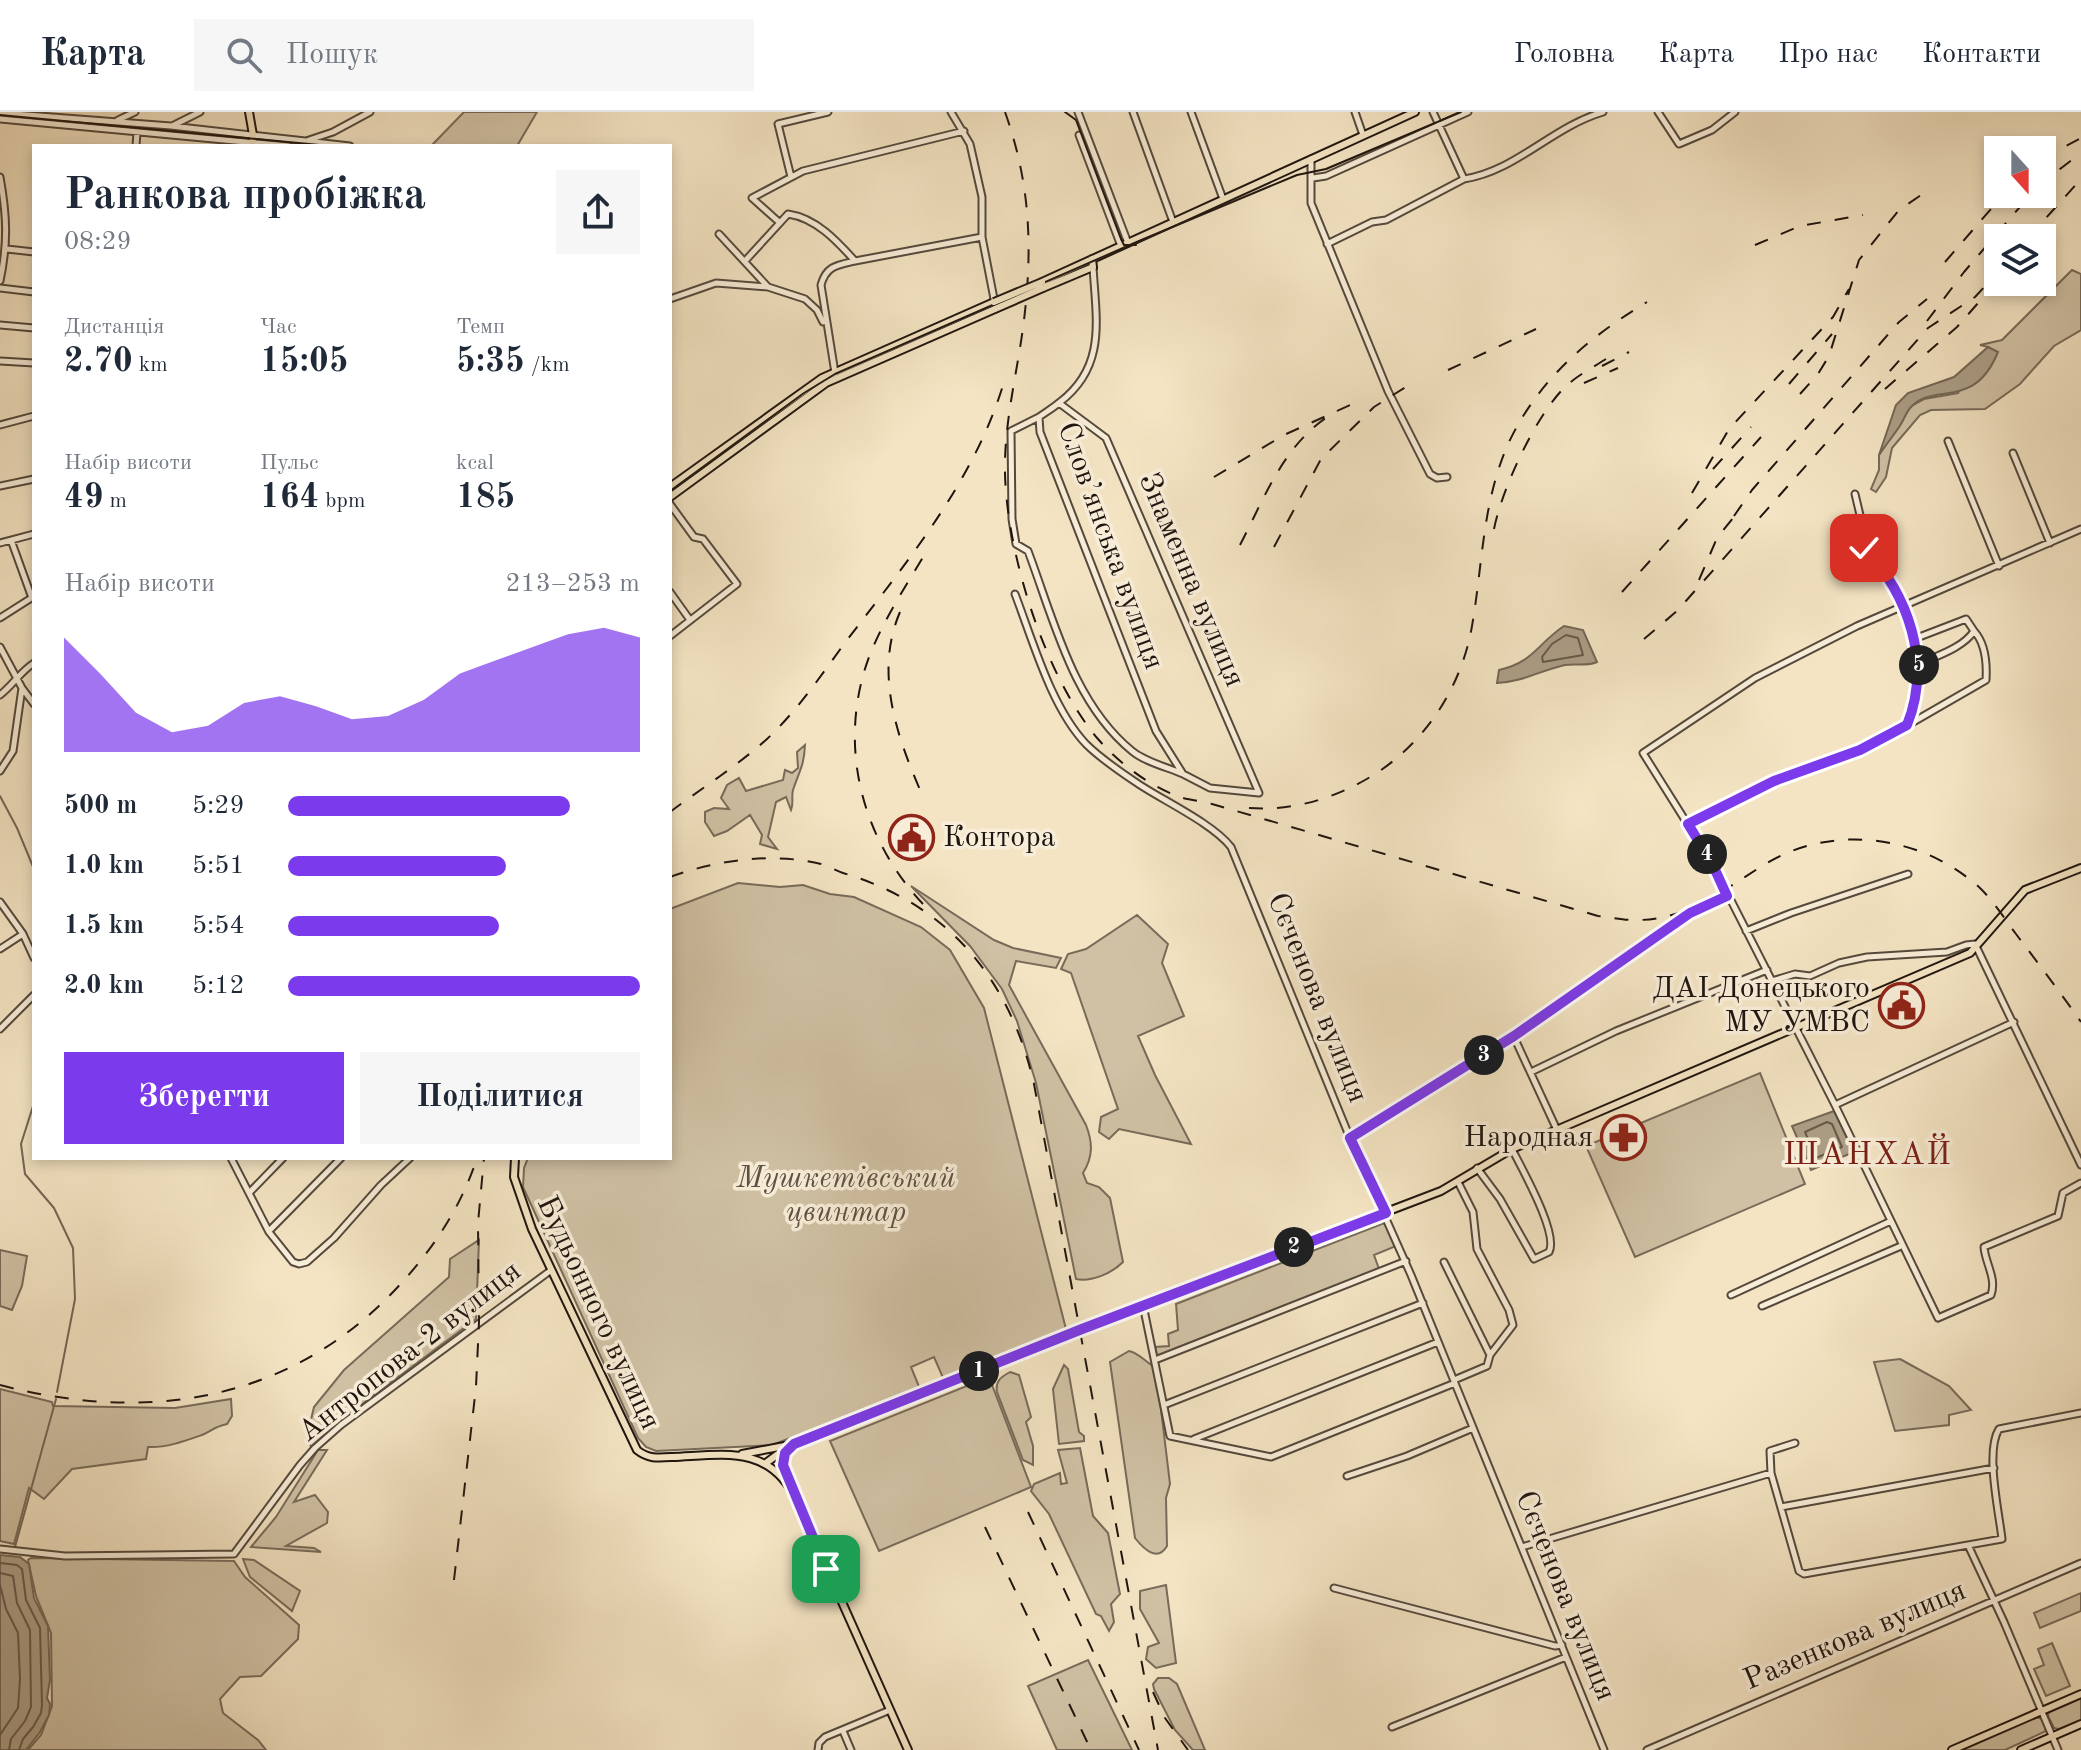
<!DOCTYPE html>
<html lang="uk">
<meta charset="utf-8">
<style>
body{margin:0;font-family:"Old Standard TT",serif;background:#f6f6f7;color:#1f2937;height:100vh;display:flex;flex-direction:column;font-size:30px;white-space:nowrap}
*{box-sizing:border-box;margin:0}
p{font-size:26px;color:#747a83}
.icon{flex:none;width:44px;height:44px;fill:none;stroke:currentColor;stroke-width:2;stroke-linecap:round;stroke-linejoin:round}
.map{position:relative;flex:1;overflow:hidden}
.sheet{position:absolute;left:32px;top:32px;width:640px;height:1016px;display:flex;flex-direction:column;background:#fff;border-radius:0px;box-shadow:0 4px 12px #0003}
.sheet>*{flex:none}
.needle{width:52px;rotate:159deg}
.tools{position:absolute;left:1984px;top:24px;display:grid;gap:16px}
.tools a{display:grid;place-items:center;width:72px;height:72px;border-radius:0px;background:#fff;box-shadow:0 4px 12px #0003;font-size:40px}
.pin{position:absolute;display:grid;place-items:center;width:68px;height:68px;color:#fff;margin:-34px;border-radius:16px;box-shadow:0 4px 12px #0006}
.km{position:absolute;width:40px;height:40px;margin:-20px;border-radius:50%;background:#222;color:#fff;font-size:22px;line-height:40px;text-align:center}
.round{display:grid;place-items:center;flex:none;width:84px;height:84px;border-radius:0px;background:#f6f6f7}
.summary{display:flex;align-items:center;justify-content:space-between;height:136px;padding:0 32px}
h1{font-size:44px;font-weight:700;line-height:60px}
.figures{display:grid;grid-template-columns:repeat(3,1fr);gap:12px;height:136px;padding:8px 32px}
.figures div{display:grid;align-content:center}
.figures b{font-size:34px;font-weight:700}
.figures small{font-size:22px;font-weight:400}
.figures p{font-size:22px}
.chart{height:224px;padding:16px 32px}
.chart p{display:flex;justify-content:space-between}
.chart svg{width:100%;height:144px;margin-top:8px;fill:#7c3aed;opacity:.7}
.cta{display:flex;gap:16px;margin-top:auto;padding:16px 32px}
.cta a{flex:1;height:92px;border-radius:0px;background:#7c3aed;color:#fff;font-size:32px;font-weight:700;line-height:92px;text-align:center}
.cta a+a{background:#f6f6f7;color:#1f2937}
ul{padding:0 32px;list-style:none;font-size:26px}
li{display:grid;grid-template-columns:128px 96px 1fr;align-items:center;height:60px}
li i{height:20px;border-radius:10px;background:#7c3aed}
header{display:flex;align-items:center;gap:48px;box-sizing:border-box;height:112px;padding:0 40px;background:#fff;border-bottom:2px solid #e0e1e3}
header strong{font-size:38px}
nav{display:flex;gap:44px;margin-inline-start:auto;font-size:28px}
.search{width:560px;height:72px;background:#f6f6f7;display:flex;align-items:center;gap:20px;box-sizing:border-box;padding:0 28px;border-radius:0px;color:#747a83;font-size:30px}
.map>svg:first-child{display:block}
</style>
<header>
<strong>Карта</strong>
<div class="search"><svg class="icon" aria-label="search" viewBox="0 0 24 24"><circle cx="10" cy="10" r="6"/><path d="M15 15l6 6"/></svg>Пошук</div>
<nav><a>Головна</a><a>Карта</a><a>Про нас</a><a>Контакти</a></nav>
</header>
<div class="map">
<svg width="2081" height="1638" viewBox="0 0 2081 1638">
<rect width="100%" height="100%" fill="#f4e4c3"/>
<filter id="stains"><feTurbulence type="fractalNoise" baseFrequency=".0025" numOctaves="4"/><feColorMatrix values="0 0 0 0 .2 0 0 0 0 .09 0 0 0 0 .02 0 0 0 .5 -.17"/></filter>
<radialGradient id="worn" r=".72"><stop offset=".6" stop-color="#630" stop-opacity="0"/><stop offset="1" stop-color="#630" stop-opacity=".3"/></radialGradient>
<path fill="#d0c1a4" stroke="#786b5a" stroke-width="2" d="M464 0H537L517 34H431Z
M2072 158 2081 162V218L2054 234 2020 272 1985 297 1931 298 1920 303 1892 336 1886 365 1876 380 1871 377 1879 358V343L1911 294 1924 287 1958 281 1988 235 1980 233 2002 228Z
M805 633C804 655 799 659 793 678 791 685 794 691 791 698L786 685 776 690 768 725 777 737 760 732 762 723 750 703 727 719 714 724 705 710V700L714 696 729 697 721 686 727 673 739 666 746 679 783 668 785 658 792 661 798 656 797 640Z
M738 771 780 775 803 773 830 782 854 785 921 815 950 838 984 896 1067 1221 944 1268 934 1245 911 1255 920 1277 772 1333 656 1339 646 1335 638 1326 523 1075 524 1056 528 1046H670V797Z
M911 774 994 828 1013 836 1061 846 1056 856 1016 849 1009 873 1086 1013C1093 1031 1093 1045 1083 1061L1087 1071 1099 1075 1110 1086 1123 1150C1111 1162 1091 1170 1076 1167L1036 971 1017 909 1002 877 970 834Z
M1137 803 1168 832 1162 851 1184 904 1138 924 1155 963 1191 1032 1119 1017 1109 1027 1099 1020 1101 1005 1118 997 1071 861 1061 857 1068 842 1086 837Z
M1760 961 1805 1072 1635 1145 1586 1034Z
M1387 1110 1396 1134 1374 1143 1379 1157 1157 1244 1155 1235 1169 1234 1168 1222 1178 1218 1176 1192Z
M479 1128 476 1207 338 1310 311 1335 307 1324 314 1295 344 1258 449 1165 450 1147Z
M0 1138 27 1144 22 1174 12 1198 0 1194Z
M1129 1239C1139 1241 1147 1251 1156 1256L1170 1372 1166 1386 1167 1434C1157 1451 1143 1436 1135 1426L1110 1250Z
M1900 1247 1949 1274 1971 1298 1949 1303V1313L1895 1319 1874 1250Z
M1064 1253 1068 1257 1079 1320 1084 1324V1329L1059 1332 1053 1277Z
M1010 1260 1019 1263 1031 1305 1026 1310 1033 1334V1353L1023 1348 997 1280C995 1269 1001 1265 1010 1260Z
M989 1265 1031 1375 879 1439 830 1329Z
M0 1277 52 1290 53 1294 175 1296 231 1287 232 1304 227 1312C216 1314 211 1319 202 1323 185 1329 166 1336 148 1335L146 1347 72 1357 44 1387 29 1376 14 1432 0 1429Z
M1080 1336 1093 1404 1108 1421 1120 1482 1111 1492 1114 1510 1109 1519 1101 1504 1096 1502 1049 1402 1031 1379 1034 1372 1060 1361 1061 1372 1067 1371 1058 1338Z
M318 1338H327L294 1390 315 1383 328 1400 327 1411 286 1434 314 1436 321 1440 251 1435 276 1405Z
M31 1446 234 1449 245 1465 299 1513 298 1527 261 1564 240 1565 220 1587 223 1601 258 1628 266 1638H28L41 1623 52 1594 51 1521 36 1484 28 1448Z
M243 1447 254 1448 300 1479 292 1499 250 1465Z
M1166 1473 1176 1551 1156 1556 1146 1547 1148 1535 1159 1531 1140 1497V1479Z
M2081 1481V1499L2040 1516 2034 1501Z
M2052 1531 2070 1574 2046 1584 2034 1557 2044 1553 2038 1537Z
M1088 1548 1132 1638H1057L1028 1574Z
M1158 1566H1169L1177 1572 1205 1638H1193L1175 1618 1154 1577 1153 1572Z
M2081 1586V1608L2059 1617 2054 1616 2048 1604 2049 1600Z
M2036 1605 2043 1607 2046 1619 2005 1638H1959Z"/>
<path fill="#ac9e86" stroke="#746756" stroke-width="2" d="M1988 235 1998 240C1974 299 1934 270 1911 295 1907 299 1904 307 1901 312 1895 322 1886 332 1879 343L1896 293 1908 281 1954 265Z
M1564 514 1583 518 1597 550C1586 555 1577 551 1565 553 1542 558 1522 570 1497 571L1499 558C1534 550 1537 532 1564 514Z
M1834 999 1854 1040 1811 1058 1792 1014Z
M0 1443 20 1445 29 1452 34 1486 48 1514 50 1568 47 1586 50 1592 49 1603 40 1620 26 1638H0Z"/>
<g fill="none" stroke-linecap="round" stroke-linejoin="round">
<path stroke="#665a4a" stroke-width="2" d="M1566 523 1578 526 1583 543 1543 550 1542 545 1552 532Z
M1827 1010 1832 1012 1842 1035 1816 1046 1805 1020Z
M0 1451 17 1453 22 1457 26 1488 40 1516 42 1593 41 1601 33 1615 23 1627 19 1638
M0 1461 13 1464 17 1491 30 1518 31 1595 25 1609 11 1627 9 1638
M0 1473 6 1497 18 1521 20 1567 18 1596 0 1623"/>
<path stroke="#746756" stroke-width="2" d="M0 684 17 716 34 757
M34 991 21 1032 25 1062 54 1096 73 1136 75 1187 57 1280
M15 1435 56 1287"/>
<defs>
<path id="minor" d="M951 0 970 32 982 85V125L995 192
M1078 0 1128 131
M1133 0 1173 110
M1191 0 1223 87
M1355 0 1363 23
M1433 0 1464 67C1516 59 1552 15 1603 0
M1658 0 1679 32 1712 18 1735 0
M0 1 171 14 350 34
M0 7 289 34
M118 8 135 0
M172 14 200 0
M1079 23 1121 134
M309 28 333 20 370 0
M136 34 137 20
M1311 47V91L1388 279 1430 362 1437 366 1447 365
M0 65C7 104 8 131 0 169
M791 65 778 12 828 0
M1313 66 1326 64 1468 0
M779 110 752 86 803 59 964 19
M719 122 768 175
M1327 132 1372 110 1386 108 1464 67
M7 137 34 140
M745 149 788 102C816 106 837 129 855 149 837 153 826 154 821 173L835 261
M855 149 982 125
M0 176 34 180
M670 187 716 171 768 175 805 187 817 198 823 210
M0 213 34 216
M0 249 34 251
M1059 291 1106 326 1259 681 1210 676 1183 662 1156 619 1040 320 1039 305C1046 300 1053 296 1060 290 1107 254 1096 207 1093 155
M1039 305 1011 319 1012 407 1016 432 1028 439C1054 508 1073 591 1132 639 1145 650 1167 655 1183 662
M0 313 34 304
M1948 329 1999 454
M2013 341 2050 431
M0 374 34 367
M670 392 694 425 703 427 737 472 670 524
M2081 417 1857 514 1755 566 1643 641 1712 751 1835 993 1938 1206 1991 1183C1997 1166 1985 1151 1984 1135L2058 1104 2063 1081 2081 1071
M11 428 32 486
M0 431 34 422
M670 480 690 508
M1015 482C1033 529 1051 595 1086 632 1102 648 1122 661 1140 673 1166 690 1213 712 1231 735L1350 1026 1411 1163 1604 1638
M0 506 33 485
M1914 527 1966 507 1974 519
M0 535 22 576 34 592
M0 583C13 573 20 560 34 551
M1908 613 1986 568C1987 551 1986 532 1974 519 1963 536 1936 544 1919 552
M0 659 13 639 22 576
M1688 712 1774 669 1860 638 1907 613 1914 596 1918 540 1893 472 1880 451 1864 436 1854 410 1860 403 1855 382
M0 790 23 822 34 846
M1746 819 1791 801 1908 762
M0 837 23 822
M1772 869 1795 862 1810 864 1839 851 1867 845 1947 840 1966 833 1975 832 2081 1053
M0 917 34 883
M1514 925 1557 1018
M1531 960 1616 919 1767 858
M1835 993 2014 910
M1350 1026 1514 924 1690 801 1727 784
M231 1046 269 1120 293 1150 299 1152 307 1150 334 1126 381 1073 410 1046
M1477 1056 1500 1087 1534 1147 1549 1140C1559 1122 1522 1057 1512 1037
M250 1080 283 1046
M269 1119 341 1046
M1444 1150 1490 1243
M1731 1183 1891 1109
M1143 1193 1170 1324 1271 1345 1455 1271
M1762 1194 1901 1134
M1155 1248 1406 1149
M1454 1268 1487 1254 1490 1243 1513 1213 1509 1198 1477 1137 1473 1100 1458 1070
M1164 1293 1423 1191
M1194 1327 1438 1230
M1795 1331 1770 1339 1771 1361 1799 1459 1804 1462 2002 1427C1999 1400 1985 1339 1999 1317L2081 1301
M1347 1364 1407 1344 1473 1316
M1781 1395 1994 1356
M1968 1433 2004 1510 2058 1638
M1522 1435 1771 1361
M0 1437 65 1444 234 1442 300 1353 315 1336 341 1313 550 1159
M1334 1476 1555 1534 1562 1533
M1392 1615 1566 1545
M843 1619 851 1638
M818 1638 819 1631 825 1625 890 1598
M1647 1638 2081 1451"/>
<path id="major" d="M249 0 253 23 252 34
M1042 170 1415 0
M1043 176 1093 155 1092 147
M670 375 822 266 994 190
M670 385 826 271 995 197
M515 1046 514 1065 532 1117 637 1338C648 1347 658 1346 672 1345 723 1343 769 1332 796 1387L908 1638
M785 1340 782 1348 787 1367
M742 1342 790 1333
M766 1351 789 1334 805 1327 1080 1217 1441 1079 1512 1037 1970 841 2025 778 2081 756
M1952 1638 2081 1582
M2021 1638 2081 1612"/>
</defs>
<use href="#minor" stroke="#54493c" stroke-width="9"/>
<use href="#major" stroke="#1f150f" stroke-width="10"/>
<use href="#minor" stroke="#f8edd8" stroke-width="5"/>
<use href="#major" stroke="#f4e4c3" stroke-width="6"/>
<path stroke="#1f150f" stroke-width="2" d="M1065 0 1076 8 1121 127 1124 133H1136
M0 3 330 34
M670 379 804 281 835 262 1139 129 1297 63 1326 57 1461 0"/>
<path stroke="#1f150f" stroke-width="2" stroke-dasharray="14 14" stroke-linecap="butt" d="M1005 0C1031 73 1033 139 1023 216 1017 260 1006 304 1005 349 1003 432 1044 564 1098 627 1118 650 1148 673 1177 684 1188 688 1201 689 1212 692L1598 804C1610 805 1622 808 1634 808 1687 809 1724 777 1767 751 1829 714 1911 722 1968 766 1988 780 2001 802 2016 822 2038 851 2060 880 2081 910
M2042 47 2081 26
M2042 79 2060 57 2081 41
M2028 126 2081 67
M1755 133 1800 114 1863 103
M1945 150 2004 82
M1927 209 1964 160 2031 82
M1602 254 1629 240
M1448 258 1536 217
M1584 271 1618 256
M1789 272 1832 222
M1885 277 1957 215 1979 190
M1800 282 1818 262 1829 244 1859 148 1899 98 1930 77
M1713 357 1751 315
M1214 365 1284 323 1357 290
M1692 381 1729 317 1833 205 1849 177
M1734 404 1752 378 1899 210 1927 187
M1494 417C1502 377 1535 305 1564 276 1576 264 1592 256 1606 247
M1240 433C1266 383 1285 328 1337 299
M1274 435 1321 347 1374 295 1412 271
M1699 468 1717 426 1741 396
M1622 480 1761 325
M900 500C874 560 897 625 921 680
M1644 527 1677 499 1928 216 1975 185 1998 160
M1249 696C1289 699 1330 688 1365 668 1422 636 1461 578 1472 514 1483 451 1482 390 1509 330 1539 267 1589 225 1647 190
M670 700C702 676 737 654 767 627 798 598 822 562 847 528 910 446 978 364 1006 263
M670 765C717 748 772 740 821 752 828 754 835 758 843 761 948 792 1010 867 1034 972L1158 1638
M923 792C861 726 837 632 869 545 883 509 905 475 925 442
M0 1273C145 1311 287 1291 394 1179 431 1140 460 1098 477 1046
M1028 1400 1139 1638
M985 1415 1091 1638
M454 1468 476 1275 479 1210 478 1111 484 1046
M1153 1580 1165 1606 1188 1638"/>
<defs>
<path id="major-bridge" d="M994 190 1042 170
M995 197 1043 176"/>
</defs>
<use href="#major-bridge" stroke="#1f150f" stroke-width="10" stroke-linecap="butt"/>
<use href="#major-bridge" stroke="#f4e4c3" stroke-width="6"/>
</g>
<g fill="none" stroke-linecap="round" stroke-linejoin="round">
<defs>
<path id="route" d="M826 1457 783 1353 785 1341 794 1332 1082 1217 1386 1101 1350 1026 1514 924 1690 801 1727 784 1712 751 1688 712 1774 669 1860 638 1907 613C1932 551 1909 483 1864 436"/>
</defs>
<use href="#route" stroke="#fff" stroke-width="16"/>
<use href="#route" stroke="#7c3aed" stroke-width="10"/>
</g>
<defs>
<symbol id="civic-ring" viewBox="-11 -11 22 22"><circle r="9.5" fill="#f8edd8" stroke="#8f2418" stroke-width="1.5"/><path d="M-.6-6.5H3V-4.5H.6V-3L4-1V1h2V6H-6V1h2V-1L-.6-3ZM-1.2 2.5V6h2.4V2.5Z" fill="#8f2418"/></symbol>
<symbol id="pharmacy-ring" viewBox="-11 -11 22 22"><circle r="9.5" fill="#f8edd8" stroke="#8f2418" stroke-width="1.5"/><path d="M-2-6h4v4h4v4h-4v4h-4v-4h-4v-4h4Z" fill="#8f2418"/></symbol>
</defs>
<g fill-rule="evenodd">
<use href="#civic-ring" x="886" y="700" width="51" height="51"/>
<use href="#civic-ring" x="1876" y="868" width="51" height="51"/>
<use href="#pharmacy-ring" x="1598" y="1000" width="51" height="51"/>
</g>
<g text-anchor="middle" dominant-baseline="central" stroke-width="7" stroke-linejoin="round" paint-order="stroke">
<g font-size="30" fill="#1f150f" stroke="#f8edd8">
<text transform="translate(1110 434) rotate(70)">Слов’янська вулиця</text>
<text transform="translate(1191 468) rotate(67)">Знаменна вулиця</text>
<text transform="translate(1317 886) rotate(68)">Сєченова вулиця</text>
<text transform="translate(598 1201) rotate(65)">Будьонного вулиця</text>
<text transform="translate(410 1240) rotate(-38)">Антропова-2 вулиця</text>
<text transform="translate(1565 1484) rotate(68)">Сєченова вулиця</text>
<text transform="translate(1855 1524) rotate(-23)">Разенкова вулиця</text>
</g>
<g font-size="30" fill="#1f150f" stroke="#f8edd8" text-anchor="end">
<text x="943" y="726" text-anchor="start">Контора</text>
<text x="1870" y="877">ДАІ Донецького<tspan x="1870" dy="34">МУ УМВС</tspan></text>
<text x="1593" y="1026">Народная</text>
</g>
<g font-size="30" font-style="italic" fill="#5d5143" stroke="#f8edd8">
<text x="846" y="1067">Мушкетівський<tspan x="846" dy="34">цвинтар</tspan></text>
</g>
<g font-size="32" letter-spacing="2" fill="#7a1f14" stroke="#f8edd8">
<text x="1868" y="1044">ШАНХАЙ</text>
</g>
</g>
<rect width="100%" height="100%" filter="url(#stains)"/>
<rect width="100%" height="100%" fill="url(#worn)"/>
</svg>
<div class="tools">
<a><svg class="needle" viewBox="-14 -14 28 28"><path d="M0-13l5 13h-10z" fill="#e53935"/><path d="M0 13l5-13h-10z" fill="#747a83"/></svg></a>
<a><svg class="icon" aria-label="layers" viewBox="0 0 24 24"><path d="M12 4l9 5-9 5-9-5zM3 14l9 5 9-5"/></svg></a>
</div>
<div class="pin" style="left:826px;top:1457px;background:#1e9e55"><svg class="icon" aria-label="arrive" viewBox="0 0 24 24"><path d="M6 21V4h12l-3 4 3 4H6"/></svg></div>
<div class="pin" style="left:1864px;top:436px;background:#d93025"><svg class="icon" aria-label="check" viewBox="0 0 24 24"><path d="M5 12l5 5 9-10"/></svg></div>
<b class="km" style="left:979px;top:1259px">1</b>
<b class="km" style="left:1294px;top:1135px">2</b>
<b class="km" style="left:1484px;top:943px">3</b>
<b class="km" style="left:1707px;top:742px">4</b>
<b class="km" style="left:1919px;top:553px">5</b>
<section class="sheet">
<div class="summary"><div><h1>Ранкова пробіжка</h1><p>08:29</p></div><a class="round"><svg class="icon" aria-label="share" viewBox="0 0 24 24"><path d="M12 15V3M7 8l5-5 5 5M5 13v7h14v-7"/></svg></a></div>
<div class="figures">
<div><p>Дистанція</p><b>2.70<small> km</small></b></div>
<div><p>Час</p><b>15:05</b></div>
<div><p>Темп</p><b>5:35<small> /km</small></b></div>
</div>
<div class="figures">
<div><p>Набір висоти</p><b>49<small> m</small></b></div>
<div><p>Пульс</p><b>164<small> bpm</small></b></div>
<div><p>kcal</p><b>185</b></div>
</div>
<div class="chart"><p><span>Набір висоти</span>213–253 m</p>
<svg viewBox="0 0 160 44" preserveAspectRatio="none"><path d="M0 44V9L10 20L20 32L30 38L40 36L50 29L60 27L70 30L80 34L90 33L100 28L110 20L120 16L130 12L140 8L150 6L160 9V44z"/></svg>
</div>
<ul>
<li><b>500 m</b>5:29<i style="width:80%"></i></li>
<li><b>1.0 km</b>5:51<i style="width:62%"></i></li>
<li><b>1.5 km</b>5:54<i style="width:60%"></i></li>
<li><b>2.0 km</b>5:12<i style="width:100%"></i></li>
</ul>
<div class="cta"><a>Зберегти</a><a>Поділитися</a></div>
</section>
</div>
